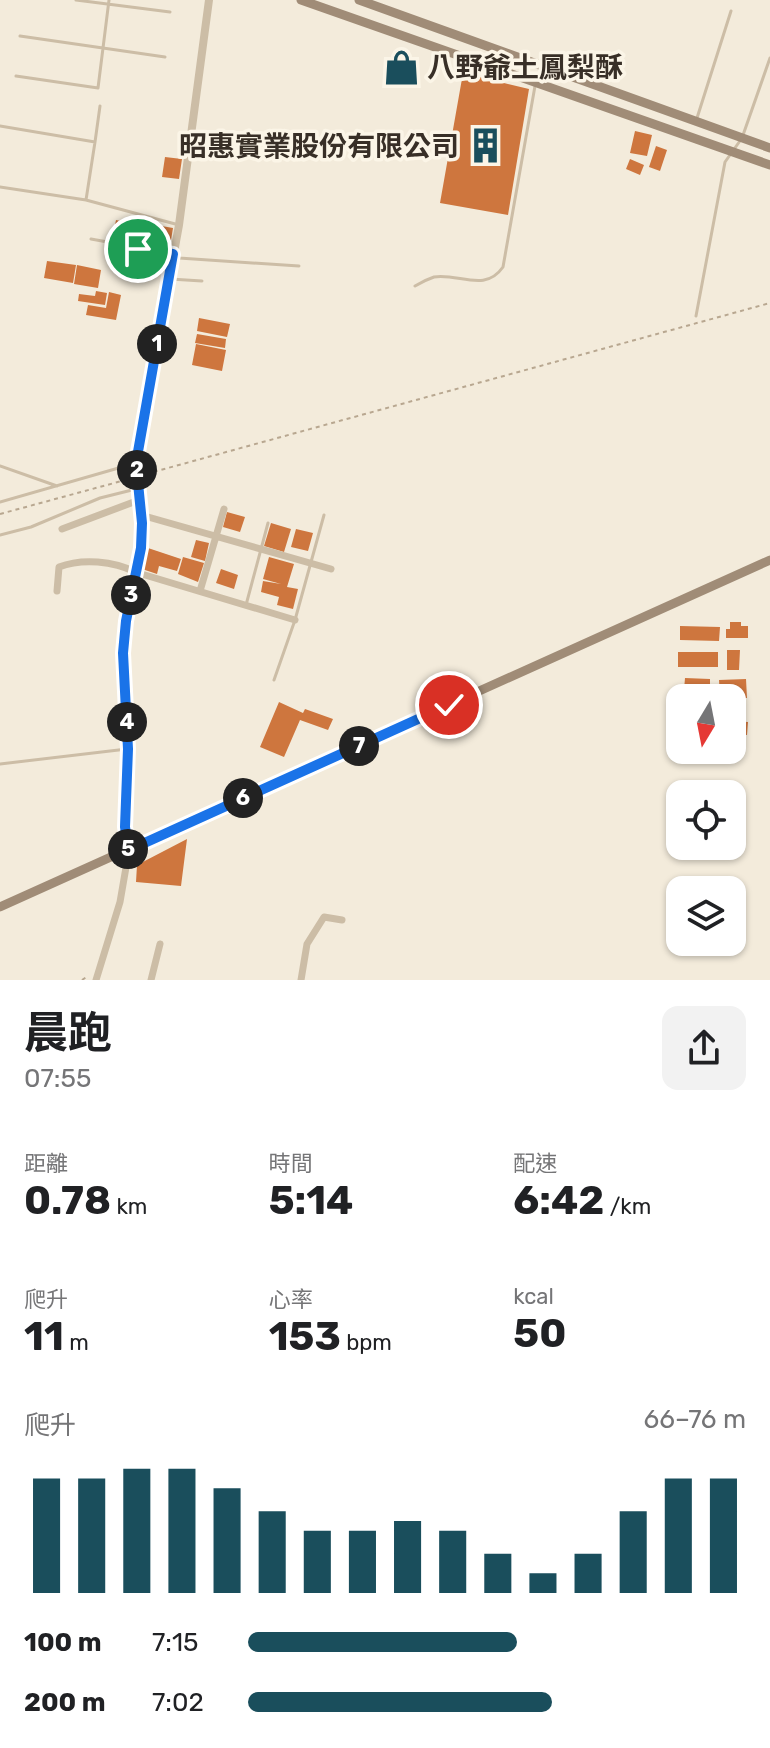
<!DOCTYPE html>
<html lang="zh-TW">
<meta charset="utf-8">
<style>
body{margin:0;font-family:Rubik,"Noto Sans TC",sans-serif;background:#f2f2f2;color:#202124;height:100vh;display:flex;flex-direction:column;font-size:30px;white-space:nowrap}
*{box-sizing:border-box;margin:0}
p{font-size:26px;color:#757577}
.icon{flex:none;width:44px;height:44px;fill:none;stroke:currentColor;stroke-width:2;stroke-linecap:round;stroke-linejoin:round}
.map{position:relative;height:980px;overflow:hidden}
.drawer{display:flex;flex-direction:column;background:#fff;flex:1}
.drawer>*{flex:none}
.needle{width:52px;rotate:190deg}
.tools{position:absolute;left:666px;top:684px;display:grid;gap:16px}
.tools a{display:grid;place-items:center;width:80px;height:80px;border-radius:16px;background:#fff;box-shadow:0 2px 6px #0004;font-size:40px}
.pin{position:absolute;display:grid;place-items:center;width:68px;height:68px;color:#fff;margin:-34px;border:4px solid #fff;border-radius:50%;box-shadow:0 2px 8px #0007}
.km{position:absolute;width:40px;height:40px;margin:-20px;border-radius:50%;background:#222;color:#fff;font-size:22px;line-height:40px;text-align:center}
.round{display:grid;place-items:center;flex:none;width:84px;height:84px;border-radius:16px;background:#f2f2f2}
.head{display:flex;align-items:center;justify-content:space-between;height:136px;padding:0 24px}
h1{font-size:44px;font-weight:700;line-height:60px}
.figures{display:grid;grid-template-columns:repeat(3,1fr);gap:12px;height:136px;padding:8px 24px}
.figures div{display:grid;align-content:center}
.figures b{font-size:40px;font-weight:700}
.figures small{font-size:22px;font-weight:400}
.figures p{font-size:22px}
.chart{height:224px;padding:16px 24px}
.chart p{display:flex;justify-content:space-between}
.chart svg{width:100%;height:144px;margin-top:8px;stroke:#1a4e5c;stroke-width:6}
ul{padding:0 24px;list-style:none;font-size:26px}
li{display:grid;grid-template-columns:128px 96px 1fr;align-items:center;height:60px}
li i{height:20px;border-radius:10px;background:#1a4e5c}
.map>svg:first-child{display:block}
</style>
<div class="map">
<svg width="770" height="980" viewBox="0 0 770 980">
<rect width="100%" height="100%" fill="#f3ebdb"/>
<path fill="#ce763e" d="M463 73 529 89 508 215 440 203Z
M635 131 652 135 647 156 630 153Z
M656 146 667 150 660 171 649 167Z
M165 157 182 159 179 179 162 177Z
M630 159 644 165 640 175 626 169Z
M116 220 129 223 124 242 112 239Z
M133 221 173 228 171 240 142 233 138 249 127 246Z
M140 260 159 264 157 276 144 274 146 268 139 266Z
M47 261 76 265 73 283 44 278Z
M77 265 101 270 98 288 74 284Z
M96 291 107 293 105 305 78 301 79 294 95 296Z
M109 292 121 295 116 320 86 315 88 305 106 308Z
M199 318 230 324 227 337 197 331Z
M197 334 226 339 225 348 195 343Z
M196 344 226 350 222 371 192 365Z
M227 512 245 517 240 532 223 527Z
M271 523 291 529 284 552 264 546Z
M296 529 313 533 308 551 291 547Z
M196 540 209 543 205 561 191 557Z
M148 548 181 559 177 571 159 566 157 574 142 569Z
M183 557 204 563 198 582 178 574Z
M269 557 294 564 287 587 298 589 293 609 277 605 279 597 261 592 263 581 281 584 263 579Z
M221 569 238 575 234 589 216 583Z
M730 622H741V626H748V638H726V629H730Z
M680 626 720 627 719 641 680 640Z
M727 650H740L739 670H727Z
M678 652H718V667H678Z
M685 678 710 679V691L684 690Z
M746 679 747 698H720L719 680Z
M279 702 303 713 305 709 333 719 328 730 300 720 284 757 260 747Z
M732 721 748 722 747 735 732 734Z
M187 839 181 886 136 882 137 865Z"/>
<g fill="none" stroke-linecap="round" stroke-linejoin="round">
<path stroke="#b8a790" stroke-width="2" stroke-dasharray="4 4" stroke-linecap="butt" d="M146 474 770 303
M0 514 129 479
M82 980 88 976"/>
<path stroke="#ccbda6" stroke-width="3" d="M76 0 170 12
M20 36 165 57
M16 76 98 88 109 0
M697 118 731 11
M0 126 95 142 86 200
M95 142 100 106
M0 187 86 200 179 225
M91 239 173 254 179 258 299 266
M170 279 202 281
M415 286C420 283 428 279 434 277 459 273 485 293 503 267L535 86
M696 316 725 162 742 138 770 58
M0 466 57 486
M0 502 136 463
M0 535 31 527 100 498 136 489
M246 605 268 523
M274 680 295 620 324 515
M0 764 127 749"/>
<path stroke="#ccbda6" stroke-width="7" d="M141 515 331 569
M62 529 139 500
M57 591 59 567C82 558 114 561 135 572L295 620
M200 591 224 509
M96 980 120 902 129 850
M151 980 160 944
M301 980 307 944 324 917 342 920"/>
<path stroke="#ccbda6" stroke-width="8" d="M129 850 125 827 128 749 123 653 126 621 141 548 142 523 136 463 179 225 209 0"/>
<path stroke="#a08c77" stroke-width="9" d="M301 0 770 165
M359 0 770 148
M0 907 770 560"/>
</g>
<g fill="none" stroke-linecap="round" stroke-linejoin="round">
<defs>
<path id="route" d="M138 249 173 254 136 463 142 523 141 548 126 621 123 653 128 749 125 827 129 850 449 705"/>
</defs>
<use href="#route" stroke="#fff" stroke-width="16"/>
<use href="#route" stroke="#1a73e8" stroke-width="10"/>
</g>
<defs>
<symbol id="shop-bare" viewBox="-9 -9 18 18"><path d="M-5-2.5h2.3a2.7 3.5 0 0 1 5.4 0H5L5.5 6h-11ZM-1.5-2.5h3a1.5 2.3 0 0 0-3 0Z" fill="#1a4e5c" stroke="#fbf5e7" stroke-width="2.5" paint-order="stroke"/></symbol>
<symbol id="building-bare" viewBox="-9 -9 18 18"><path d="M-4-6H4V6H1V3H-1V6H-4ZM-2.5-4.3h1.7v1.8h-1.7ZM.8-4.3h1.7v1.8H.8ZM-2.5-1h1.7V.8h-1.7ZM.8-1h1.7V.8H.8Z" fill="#1a4e5c" stroke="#fbf5e7" stroke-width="2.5" paint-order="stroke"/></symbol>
</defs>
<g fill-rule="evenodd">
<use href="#shop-bare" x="376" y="42" width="51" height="51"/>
<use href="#building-bare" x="460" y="120" width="51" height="51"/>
</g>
<g text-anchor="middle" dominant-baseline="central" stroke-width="7" stroke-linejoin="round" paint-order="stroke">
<g font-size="28" font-weight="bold" fill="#382f27" stroke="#fbf5e7" text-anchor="start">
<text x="427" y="67">八野爺土鳳梨酥</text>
<text x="459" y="146" text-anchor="end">昭惠實業股份有限公司</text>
</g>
</g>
</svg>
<div class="tools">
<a><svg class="needle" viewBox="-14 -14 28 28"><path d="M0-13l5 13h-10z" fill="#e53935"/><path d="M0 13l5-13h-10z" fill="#757577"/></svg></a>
<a><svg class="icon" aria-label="locate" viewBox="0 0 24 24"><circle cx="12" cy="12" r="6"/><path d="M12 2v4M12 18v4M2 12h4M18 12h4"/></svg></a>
<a><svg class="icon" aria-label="layers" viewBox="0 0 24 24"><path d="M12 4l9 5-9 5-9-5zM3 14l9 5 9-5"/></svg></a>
</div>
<div class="pin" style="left:138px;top:249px;background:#1e9e55"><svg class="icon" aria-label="arrive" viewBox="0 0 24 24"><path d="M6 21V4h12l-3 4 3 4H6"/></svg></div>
<div class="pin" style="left:449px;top:705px;background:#d93025"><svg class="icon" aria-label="check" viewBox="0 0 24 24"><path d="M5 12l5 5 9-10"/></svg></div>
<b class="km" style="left:157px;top:344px">1</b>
<b class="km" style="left:137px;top:470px">2</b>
<b class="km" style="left:131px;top:595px">3</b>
<b class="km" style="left:127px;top:722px">4</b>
<b class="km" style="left:128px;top:849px">5</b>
<b class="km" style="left:243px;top:798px">6</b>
<b class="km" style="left:359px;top:746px">7</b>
</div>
<section class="drawer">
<div class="head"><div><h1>晨跑</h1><p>07:55</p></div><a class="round"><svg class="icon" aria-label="share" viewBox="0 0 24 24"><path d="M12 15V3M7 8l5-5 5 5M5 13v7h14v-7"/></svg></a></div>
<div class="figures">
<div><p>距離</p><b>0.78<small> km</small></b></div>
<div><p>時間</p><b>5:14</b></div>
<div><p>配速</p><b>6:42<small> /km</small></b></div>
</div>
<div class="figures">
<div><p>爬升</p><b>11<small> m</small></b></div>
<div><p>心率</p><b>153<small> bpm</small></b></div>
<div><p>kcal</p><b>50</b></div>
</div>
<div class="chart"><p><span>爬升</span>66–76 m</p>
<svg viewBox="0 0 160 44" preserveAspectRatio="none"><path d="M5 44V9M15 44V9M25 44V6M35 44V6M45 44V12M55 44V19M65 44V25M75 44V25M85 44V22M95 44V25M105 44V32M115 44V38M125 44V32M135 44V19M145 44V9M155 44V9"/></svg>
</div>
<ul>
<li><b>100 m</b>7:15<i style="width:54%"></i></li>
<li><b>200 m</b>7:02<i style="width:61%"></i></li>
</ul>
</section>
